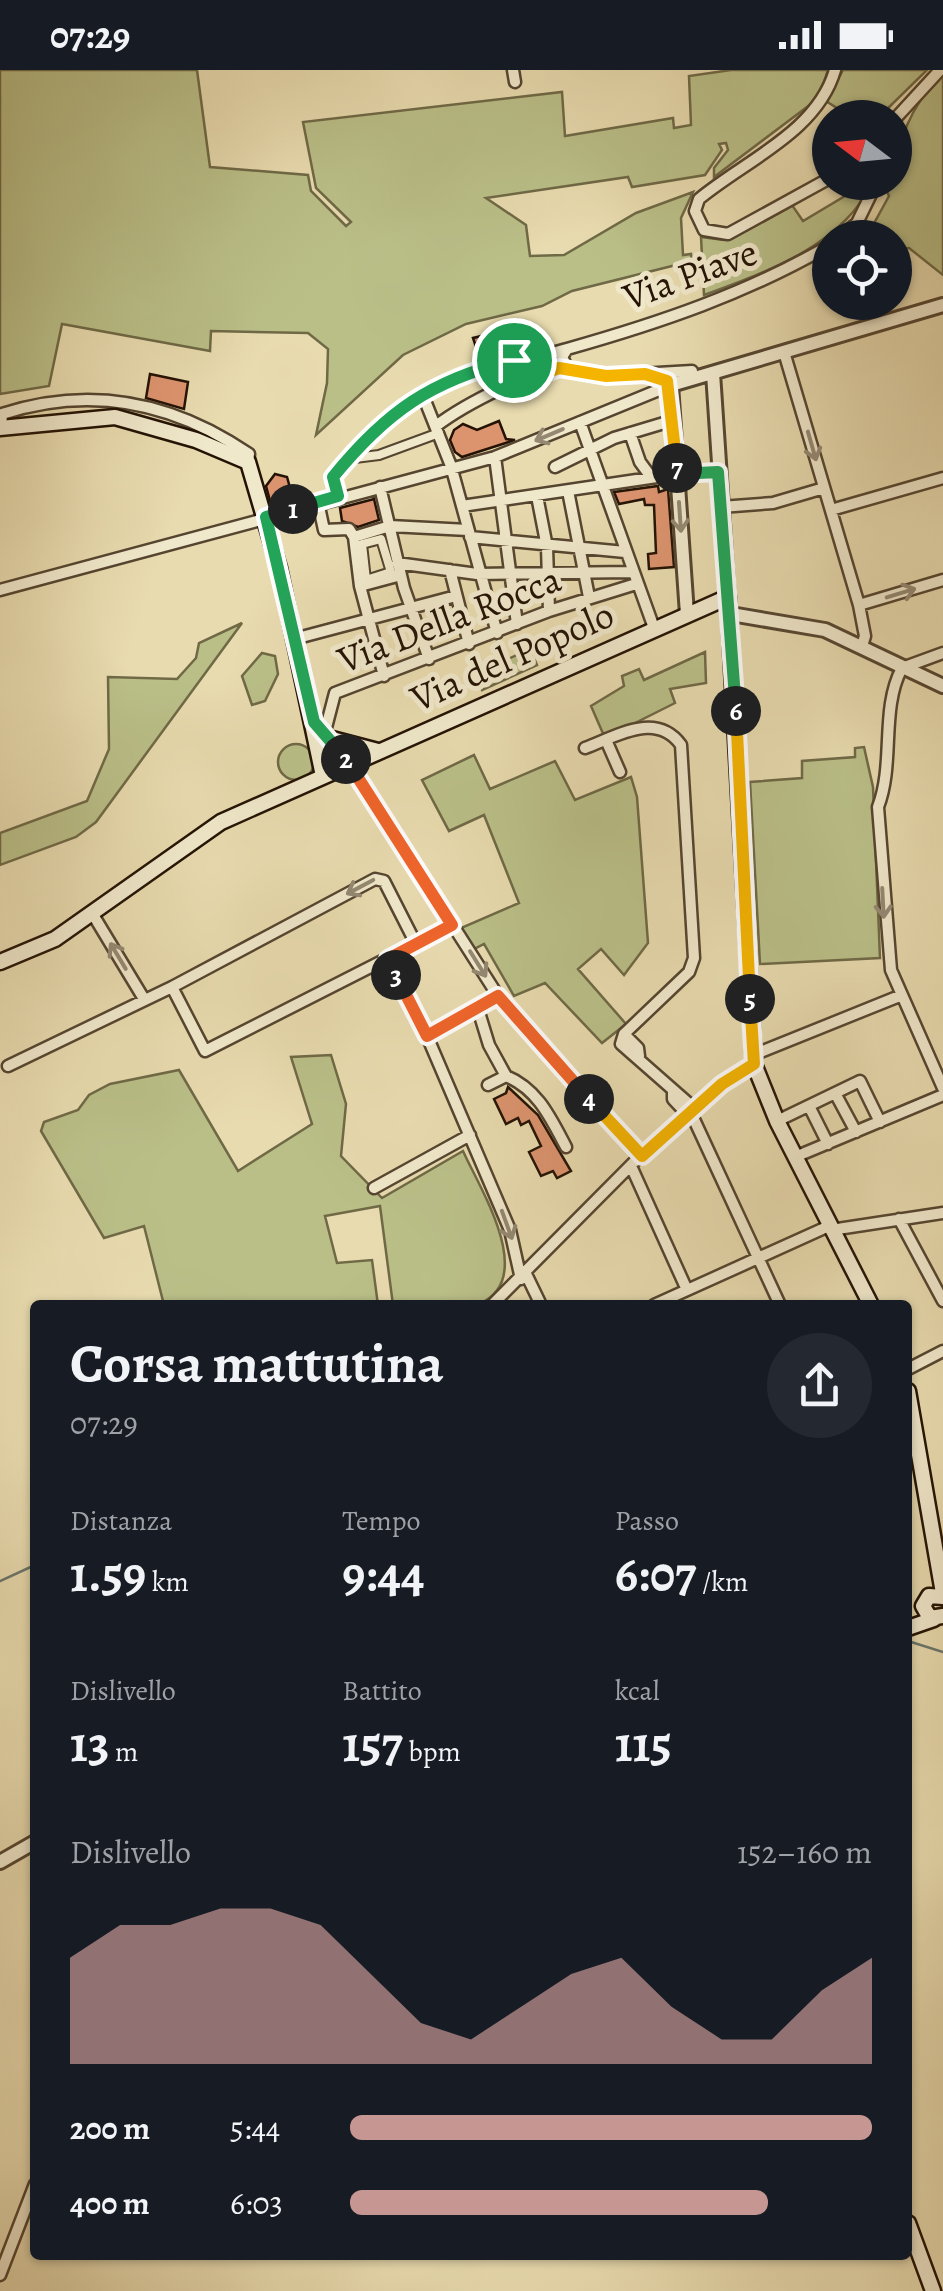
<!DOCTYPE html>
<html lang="it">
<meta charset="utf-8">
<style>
body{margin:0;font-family:Alegreya,serif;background:#242831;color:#f1f3f6;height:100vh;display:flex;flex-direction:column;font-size:38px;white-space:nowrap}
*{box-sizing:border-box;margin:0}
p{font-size:32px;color:#9ea1a6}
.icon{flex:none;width:55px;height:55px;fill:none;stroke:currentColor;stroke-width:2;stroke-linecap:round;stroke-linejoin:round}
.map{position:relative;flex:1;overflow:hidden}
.side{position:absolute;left:30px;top:1230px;width:882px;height:960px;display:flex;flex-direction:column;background:#171b24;border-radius:10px;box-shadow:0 2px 8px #0004}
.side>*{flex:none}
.needle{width:65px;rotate:286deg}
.tools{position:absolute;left:812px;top:30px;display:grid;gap:20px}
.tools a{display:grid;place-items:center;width:100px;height:100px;border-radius:50%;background:#171b24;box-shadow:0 2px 8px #0004;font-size:50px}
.pin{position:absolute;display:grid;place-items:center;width:85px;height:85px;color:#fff;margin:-42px;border:5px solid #fff;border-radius:50%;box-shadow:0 2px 10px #0007}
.km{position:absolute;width:50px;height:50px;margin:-25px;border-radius:50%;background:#222;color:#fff;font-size:28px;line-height:50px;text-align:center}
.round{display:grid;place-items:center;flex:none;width:105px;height:105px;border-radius:52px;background:#242831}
.overview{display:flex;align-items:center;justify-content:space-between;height:170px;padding:0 40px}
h1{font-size:55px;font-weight:600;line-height:75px}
.figures{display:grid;grid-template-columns:repeat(3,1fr);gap:15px;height:170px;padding:10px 40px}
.figures div{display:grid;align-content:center}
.figures b{font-size:50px;font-weight:600}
.figures small{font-size:28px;font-weight:400}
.figures p{font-size:28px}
.chart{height:280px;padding:20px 40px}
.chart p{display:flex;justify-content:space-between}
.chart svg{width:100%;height:180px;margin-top:10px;fill:#c59692;opacity:.7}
ul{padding:0 40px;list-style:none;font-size:32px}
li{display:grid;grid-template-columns:160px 120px 1fr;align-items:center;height:75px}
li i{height:25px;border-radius:12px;background:#c59692}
.status{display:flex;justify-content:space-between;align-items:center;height:70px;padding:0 50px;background:#171b24;direction:ltr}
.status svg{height:28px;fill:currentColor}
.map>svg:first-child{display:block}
</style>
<div class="status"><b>07:29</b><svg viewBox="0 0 49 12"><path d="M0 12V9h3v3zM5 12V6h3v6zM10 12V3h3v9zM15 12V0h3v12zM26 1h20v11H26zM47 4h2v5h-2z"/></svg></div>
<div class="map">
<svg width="943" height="2221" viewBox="0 0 943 2221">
<rect width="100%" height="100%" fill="#e8dbaf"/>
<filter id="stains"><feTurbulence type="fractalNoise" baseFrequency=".002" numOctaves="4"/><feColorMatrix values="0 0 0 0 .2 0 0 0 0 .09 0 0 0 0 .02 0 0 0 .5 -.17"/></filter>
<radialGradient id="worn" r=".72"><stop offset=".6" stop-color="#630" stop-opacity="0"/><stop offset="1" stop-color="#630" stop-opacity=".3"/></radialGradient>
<path fill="#babf88" stroke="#6f6946" stroke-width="2.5" d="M0 0H197L210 97 308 105 311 121 346 156 351 152 316 118 303 52 562 22 565 66 673 48 674 58 691 55 689 6 731 0H828L819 28 714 107V98L728 80 726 73 719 74 722 80 705 105 632 117 628 107 486 128 526 155 530 186 564 185 636 143 693 122 681 148 683 185 691 184 692 191 572 221 542 236 466 254 403 285 316 365 327 313 328 279 308 263 211 261 210 281 62 254 49 316 0 324Z
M843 0H927L879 47H851L826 31Z
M943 1V205L909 178 895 179V168H866L889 126 883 113 895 112C895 70 915 32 943 1Z
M846 113H872C842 176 766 202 704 225L701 167 724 170 792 135 803 151 850 123Z
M242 553 96 752 76 767 0 795V763L87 731 109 679 108 607 177 609 196 588 199 573Z
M530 579 537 595 482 620 475 604Z
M705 582 706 613 670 619 675 633 605 668 591 636 624 616 622 606 639 599 644 610Z
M262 583 275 586 278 604 265 631 252 635 242 606Z
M278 692a18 18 0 1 1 36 0a18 18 0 1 1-36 0Z
M864 677 873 717 880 888 760 894 750 712 802 708V691L855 687V678Z
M474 685 490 719 555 691 575 730 631 707 637 727 648 873 624 905 601 879 578 899 626 954 602 973 545 913 514 926 484 874 474 879 461 858 519 833 484 745 449 761 422 710Z
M331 985 346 1034 341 1086 382 1128 463 1081C480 1119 538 1209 479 1234 463 1241 412 1235 393 1235L380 1136 325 1146 337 1193 372 1190 378 1235H164L144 1156 104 1168 41 1061 44 1052 78 1040 89 1025 110 1014 179 1000 238 1101 312 1054 291 987Z"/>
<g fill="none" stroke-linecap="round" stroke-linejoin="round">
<path stroke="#6a776c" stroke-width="2.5" d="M0 1511 35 1495
M908 1571 943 1582"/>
</g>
<path fill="#dc946f" stroke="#241305" stroke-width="2.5" d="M511 259 517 281 480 289 473 268Z
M150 304 188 312 184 339 146 328Z
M499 351 506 369 515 370 462 387 455 382 450 370 454 360 463 354 477 360Z
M275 404 287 407 294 432 272 438 266 416Z
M658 416 659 422 668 419 674 497 649 499 648 484 656 483 654 435H645L644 429 619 434 614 422Z
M374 429 379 450 358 457 342 451 340 438Z
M508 1017 538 1045 571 1101 557 1108 553 1101 541 1106 529 1082 541 1076 529 1051 521 1055 518 1048 506 1054 494 1029 506 1023Z"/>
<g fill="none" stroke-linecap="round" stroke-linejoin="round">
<defs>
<path id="pedestrian" d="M347 389 379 385 439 363
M381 469 391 502 366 510 362 474Z"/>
<path id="minor" d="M513 0 515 12
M895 49 940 0
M895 50V65
M830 108 728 164 704 160 695 141 699 129C746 90 817 62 835 0
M839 168 857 153 877 112
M567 279 562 287 568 299 606 306 692 301
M784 282 859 535 865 566 862 576
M422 323 451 396 497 563
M580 352 654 558
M436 356C461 337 537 295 568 299
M1 358 2 344C91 315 173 332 249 384L248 392
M630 363 640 392 651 407
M495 387 517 554
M555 397 614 368 674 350
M380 417 404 518 429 589
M568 421 589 527
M338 426 333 407C373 357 415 318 478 299 507 290 538 288 567 279 659 253 748 223 830 175
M537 426 547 477 549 541
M318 432 324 460 349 459 354 467 390 456 468 460
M462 436 677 404
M721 437 773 433 824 418
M831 440 943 408
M354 467 360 516 384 606
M470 467 625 482
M397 493 477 504 631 502
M450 500 469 574
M360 516 401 505
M0 520 495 387 671 315
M859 535 943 510
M294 569 456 526
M943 583 902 598C880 639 895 693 878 737L891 900 943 1018
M323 669 335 623 549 541 636 514
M606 670 620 702
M585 678C617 666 656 641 681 675L694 888 689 902 624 964
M350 694 498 926 427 966 510 1160 521 1209
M92 843 144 929
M388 889 427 966
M172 917 205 981 453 855
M498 926 641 1085
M478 939 489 975 506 1006
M624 964 621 974 695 1039
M624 964 638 978 639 986
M753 985 902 925
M8 996 172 917 375 809 384 811 416 874
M488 1015 506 1006C538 1019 551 1049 566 1077
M673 1021V1029L688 1045
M835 1023 856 1062
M809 1036 828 1074
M691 1043 780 1235
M777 1051 860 1011 880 1052
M795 1087 943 1025
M631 1096 687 1220
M374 1118 470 1065
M899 1149 943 1231
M831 1160 943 1143
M526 1204 541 1235
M492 1235 641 1085 722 1014 754 994
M654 1235 829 1156
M908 1299 943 1281
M0 2205 35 2114"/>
<path id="tertiary" d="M713 303 728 527
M671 315 943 235
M671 315 687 544
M677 404 718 402
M731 544 825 560 943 616
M0 1792 35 1772"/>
<path id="secondary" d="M0 358 115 347 196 370 248 392 279 498 323 706
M314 652 350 694
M332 669 378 681
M0 892 55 869 221 752 728 527 754 994 777 1051 871 1235
M908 1321 943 1523
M943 1527 929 1526 923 1536 930 1548 943 1546
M908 1558 934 1549
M908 2153 933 2221"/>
</defs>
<use href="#pedestrian" stroke="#554530" stroke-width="12"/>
<use href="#minor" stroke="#554530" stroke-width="15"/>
<use href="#tertiary" stroke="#554530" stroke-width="18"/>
<use href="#secondary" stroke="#241305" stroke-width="19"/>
<use href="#pedestrian" stroke="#f0e8cb" stroke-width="8"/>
<use href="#minor" stroke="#f0e8cb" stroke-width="10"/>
<use href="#tertiary" stroke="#f0e8cb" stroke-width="12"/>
<use href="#secondary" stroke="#f0e8cb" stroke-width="14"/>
</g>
<defs><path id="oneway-shaft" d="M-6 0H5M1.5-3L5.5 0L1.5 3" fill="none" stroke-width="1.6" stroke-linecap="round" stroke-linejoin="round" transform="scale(2.5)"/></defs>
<g stroke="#948872">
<use href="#oneway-shaft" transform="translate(549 365) rotate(157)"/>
<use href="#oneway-shaft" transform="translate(812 376) rotate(74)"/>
<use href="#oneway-shaft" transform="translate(680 447) rotate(86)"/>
<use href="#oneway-shaft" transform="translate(901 523) rotate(-17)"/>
<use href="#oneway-shaft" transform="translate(360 817) rotate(152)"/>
<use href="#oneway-shaft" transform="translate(883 833) rotate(87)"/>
<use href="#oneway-shaft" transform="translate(118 886) rotate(-121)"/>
<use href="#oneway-shaft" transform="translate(478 894) rotate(58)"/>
<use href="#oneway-shaft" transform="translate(507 1155) rotate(70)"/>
</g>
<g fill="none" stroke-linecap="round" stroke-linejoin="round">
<defs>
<path id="split-1" d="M293 439 338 426 333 407C386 342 431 310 514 290"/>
<path id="split-2" d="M293 439 266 447 314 652 346 689"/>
<path id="split-3" d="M346 689 452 855 388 889 396 905"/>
<path id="split-4" d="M396 905 427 966 498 926 589 1029"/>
<path id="split-5" d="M589 1029 642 1086 722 1014 754 994 750 929"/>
<path id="split-6" d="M736 641 750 929"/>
<path id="split-7" d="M677 398 678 404 718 402 736 641"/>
<path id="split-8" d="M514 290 518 313 559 298 606 306 645 304 667 311 677 398"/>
</defs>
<use href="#split-1" stroke="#fff" stroke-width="20"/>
<use href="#split-2" stroke="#fff" stroke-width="20"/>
<use href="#split-3" stroke="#fff" stroke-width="20"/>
<use href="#split-4" stroke="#fff" stroke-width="20"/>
<use href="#split-5" stroke="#fff" stroke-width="20"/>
<use href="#split-6" stroke="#fff" stroke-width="20"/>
<use href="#split-7" stroke="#fff" stroke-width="20"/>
<use href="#split-8" stroke="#fff" stroke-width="20"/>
<use href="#split-1" stroke="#22a559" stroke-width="12"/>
<use href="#split-2" stroke="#22a559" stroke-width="12"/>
<use href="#split-3" stroke="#f0652b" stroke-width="12"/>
<use href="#split-4" stroke="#f0652b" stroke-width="12"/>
<use href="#split-5" stroke="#f5b400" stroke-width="12"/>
<use href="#split-6" stroke="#f5b400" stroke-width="12"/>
<use href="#split-7" stroke="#22a559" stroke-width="12"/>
<use href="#split-8" stroke="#f5b400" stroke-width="12"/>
</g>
<g text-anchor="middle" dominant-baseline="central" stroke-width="10" stroke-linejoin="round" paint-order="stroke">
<g font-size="38" fill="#241305" stroke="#f0e8cb">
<text transform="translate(690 204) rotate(-20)">Via Piave</text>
<text transform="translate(449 549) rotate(-21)">Via Della Rocca</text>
<text transform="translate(512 586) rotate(-24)">Via del Popolo</text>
</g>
</g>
<rect width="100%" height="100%" filter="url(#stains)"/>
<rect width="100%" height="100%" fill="url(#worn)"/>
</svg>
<div class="tools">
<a><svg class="needle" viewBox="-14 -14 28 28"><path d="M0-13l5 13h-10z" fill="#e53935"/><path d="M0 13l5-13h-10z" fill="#9ea1a6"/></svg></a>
<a><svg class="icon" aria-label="locate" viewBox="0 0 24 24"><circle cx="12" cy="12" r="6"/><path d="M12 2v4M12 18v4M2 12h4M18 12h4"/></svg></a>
</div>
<div class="pin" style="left:514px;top:290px;background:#1e9e55"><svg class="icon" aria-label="arrive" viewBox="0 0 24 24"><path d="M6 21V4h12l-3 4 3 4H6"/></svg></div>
<b class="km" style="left:293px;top:439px">1</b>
<b class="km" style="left:346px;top:689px">2</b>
<b class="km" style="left:396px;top:905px">3</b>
<b class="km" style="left:589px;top:1029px">4</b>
<b class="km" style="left:750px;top:929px">5</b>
<b class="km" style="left:736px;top:641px">6</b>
<b class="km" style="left:677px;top:398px">7</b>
<section class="side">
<div class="overview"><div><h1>Corsa mattutina</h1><p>07:29</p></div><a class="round"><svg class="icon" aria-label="share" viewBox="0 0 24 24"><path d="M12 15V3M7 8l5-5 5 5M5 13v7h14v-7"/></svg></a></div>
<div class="figures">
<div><p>Distanza</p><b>1.59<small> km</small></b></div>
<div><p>Tempo</p><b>9:44</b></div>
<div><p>Passo</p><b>6:07<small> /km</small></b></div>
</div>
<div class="figures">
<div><p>Dislivello</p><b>13<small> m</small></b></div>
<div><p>Battito</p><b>157<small> bpm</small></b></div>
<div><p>kcal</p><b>115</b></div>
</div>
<div class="chart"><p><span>Dislivello</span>152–160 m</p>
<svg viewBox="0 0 160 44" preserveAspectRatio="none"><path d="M0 44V18L10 10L20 10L30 6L40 6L50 10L60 22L70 34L80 38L90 30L100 22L110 18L120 30L130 38L140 38L150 26L160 18V44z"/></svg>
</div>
<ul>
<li><b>200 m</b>5:44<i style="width:100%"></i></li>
<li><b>400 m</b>6:03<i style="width:80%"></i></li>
</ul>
</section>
</div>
